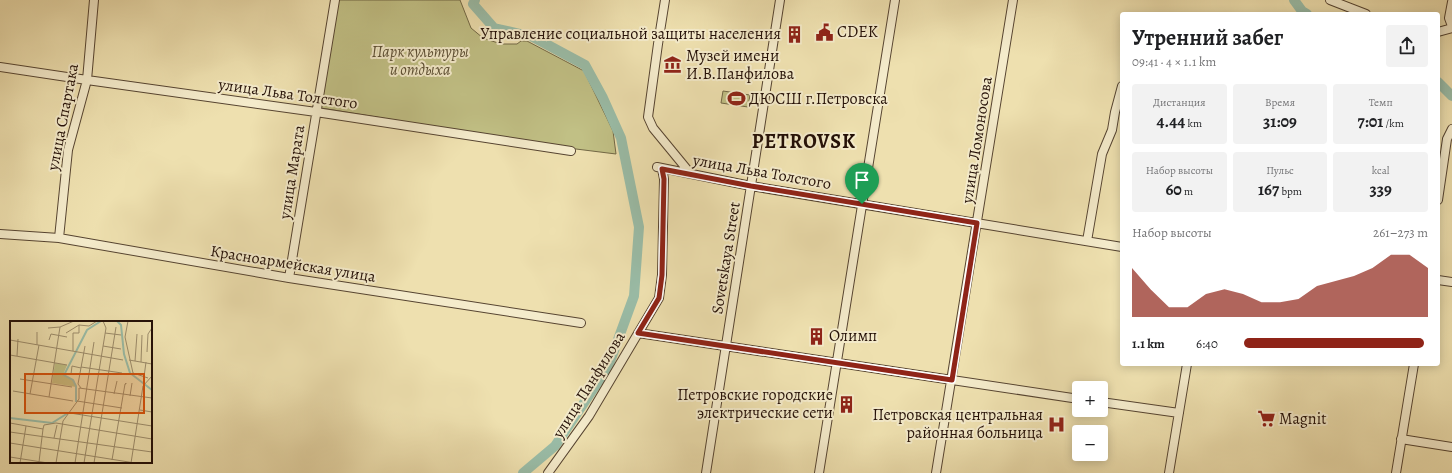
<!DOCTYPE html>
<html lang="ru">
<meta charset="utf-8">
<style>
body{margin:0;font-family:Alegreya,serif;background:#f2f2f2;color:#202124;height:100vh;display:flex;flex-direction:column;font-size:15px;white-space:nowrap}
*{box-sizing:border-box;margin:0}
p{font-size:13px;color:#757577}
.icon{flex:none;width:22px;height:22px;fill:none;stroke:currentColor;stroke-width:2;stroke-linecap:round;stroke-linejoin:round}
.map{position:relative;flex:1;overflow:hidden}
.drawer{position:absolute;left:1120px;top:12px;width:320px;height:354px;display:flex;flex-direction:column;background:#fff;border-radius:4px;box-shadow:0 2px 10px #0003}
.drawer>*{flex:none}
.controls{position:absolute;left:1072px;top:381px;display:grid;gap:8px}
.controls a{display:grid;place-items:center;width:36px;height:36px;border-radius:4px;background:#fff;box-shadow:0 2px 10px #0003;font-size:20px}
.pin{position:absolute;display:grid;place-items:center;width:34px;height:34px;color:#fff;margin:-41px -17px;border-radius:50% 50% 50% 0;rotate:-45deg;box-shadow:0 0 4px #0007}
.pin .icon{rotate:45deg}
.round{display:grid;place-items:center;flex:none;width:42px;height:42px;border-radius:4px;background:#f2f2f2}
.headline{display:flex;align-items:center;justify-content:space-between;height:68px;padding:0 12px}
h1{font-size:22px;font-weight:700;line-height:30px}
.figures{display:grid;grid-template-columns:repeat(3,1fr);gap:6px;height:68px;padding:4px 12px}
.figures div{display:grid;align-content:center;border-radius:4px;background:#f2f2f2;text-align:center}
.figures b{font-size:17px;font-weight:700}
.figures small{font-size:11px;font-weight:400}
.figures p{font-size:11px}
.chart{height:112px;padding:8px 12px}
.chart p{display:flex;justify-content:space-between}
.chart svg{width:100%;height:72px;margin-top:4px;fill:#8f2418;opacity:.7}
ul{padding:0 12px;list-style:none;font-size:13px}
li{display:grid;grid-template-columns:64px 48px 1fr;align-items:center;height:30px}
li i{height:10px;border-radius:5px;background:#8f2418}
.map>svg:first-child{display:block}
</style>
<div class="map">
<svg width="1452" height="473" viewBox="0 0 1452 473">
<rect width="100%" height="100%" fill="#eee0af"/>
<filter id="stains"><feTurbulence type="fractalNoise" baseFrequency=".005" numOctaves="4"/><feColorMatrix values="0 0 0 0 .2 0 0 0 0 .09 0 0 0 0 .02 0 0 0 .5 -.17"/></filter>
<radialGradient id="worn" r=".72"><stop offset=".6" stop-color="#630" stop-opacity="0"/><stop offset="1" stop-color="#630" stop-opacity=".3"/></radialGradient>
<path fill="#c1c085" stroke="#726846" d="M338 0H460L471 28 483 38 501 44H517L521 41H527L584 71 613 131 616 154 560 147 321 108Z
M723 91 750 95 748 107 721 103Z"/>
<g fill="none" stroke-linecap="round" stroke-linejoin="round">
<path stroke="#9abda8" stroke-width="10" d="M475 0 473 4 494 28 533 37 585 65 603 98 621 138 639 227 634 296 608 367 555 446 523 473
M1294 0 1302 11 1307 14
M1438 82 1452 96"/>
<defs>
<path id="minor" d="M665 0 658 44 648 117 653 128 690 173
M1330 0 1366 14
M1452 2 1449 18 1452 26
M1438 32 1452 28
M0 67 87 80 316 112 571 151
M657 167 751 186 1122 247
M1438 200 1447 139 1452 129
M0 234 59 238 289 278 581 323
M59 238 68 150 87 80 94 0
M1087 241 1102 154 1112 130 1115 112 1122 86
M289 278 335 0
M1438 280 1452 282
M638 333 1079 399
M1101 402 1179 413
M1401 439 1452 447
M548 473 589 416 659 298 662 275 664 179 662 169
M706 473 780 0
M819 473 895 0
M936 473 1013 0
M1169 473 1187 364
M1396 473 1414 364"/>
</defs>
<use href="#minor" stroke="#564431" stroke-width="10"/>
<use href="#minor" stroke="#f4ebcb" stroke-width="8"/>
</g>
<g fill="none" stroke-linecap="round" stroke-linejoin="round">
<defs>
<path id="route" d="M662 169 751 186 977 223 952 380 638 333 659 298 662 275 664 179Z"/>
</defs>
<use href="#route" stroke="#fff" stroke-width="8"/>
<use href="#route" stroke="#8f2418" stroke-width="5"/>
</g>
<defs>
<symbol id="civic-bare" viewBox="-9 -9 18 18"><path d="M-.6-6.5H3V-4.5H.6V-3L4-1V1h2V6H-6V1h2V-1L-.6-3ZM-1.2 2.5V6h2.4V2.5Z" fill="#8f2418" stroke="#f4ebcb" stroke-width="2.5" paint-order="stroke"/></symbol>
<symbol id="building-bare" viewBox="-9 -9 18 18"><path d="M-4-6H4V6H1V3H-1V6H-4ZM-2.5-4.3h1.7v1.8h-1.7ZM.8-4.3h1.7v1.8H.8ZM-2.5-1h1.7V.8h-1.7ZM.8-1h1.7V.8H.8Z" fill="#8f2418" stroke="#f4ebcb" stroke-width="2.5" paint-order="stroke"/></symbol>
<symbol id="museum-bare" viewBox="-9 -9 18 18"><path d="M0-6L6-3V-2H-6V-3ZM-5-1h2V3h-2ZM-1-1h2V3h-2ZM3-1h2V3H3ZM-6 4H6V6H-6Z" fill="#8f2418" stroke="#f4ebcb" stroke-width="2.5" paint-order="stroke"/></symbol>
<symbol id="stadium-bare" viewBox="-9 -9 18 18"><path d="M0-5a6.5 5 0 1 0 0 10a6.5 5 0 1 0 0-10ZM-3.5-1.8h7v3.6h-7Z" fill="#8f2418" stroke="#f4ebcb" stroke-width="2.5" paint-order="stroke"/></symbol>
<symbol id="supermarket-bare" viewBox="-9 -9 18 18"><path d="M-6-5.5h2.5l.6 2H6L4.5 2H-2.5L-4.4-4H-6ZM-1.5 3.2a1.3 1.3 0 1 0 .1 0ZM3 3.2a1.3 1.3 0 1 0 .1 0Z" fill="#8f2418" stroke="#f4ebcb" stroke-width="2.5" paint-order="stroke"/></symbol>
<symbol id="hospital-bare" viewBox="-9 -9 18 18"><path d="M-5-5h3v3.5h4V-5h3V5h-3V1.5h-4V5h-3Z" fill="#8f2418" stroke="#f4ebcb" stroke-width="2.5" paint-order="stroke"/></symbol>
</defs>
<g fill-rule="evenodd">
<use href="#civic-bare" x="812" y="20" width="25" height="25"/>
<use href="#building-bare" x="782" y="22" width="25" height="25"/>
<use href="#museum-bare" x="660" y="52" width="25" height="25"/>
<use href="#stadium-bare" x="724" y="86" width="25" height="25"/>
<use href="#building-bare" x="804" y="324" width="25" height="25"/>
<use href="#building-bare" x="834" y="392" width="25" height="25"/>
<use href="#supermarket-bare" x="1254" y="406" width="25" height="25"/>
<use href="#hospital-bare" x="1044" y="412" width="25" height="25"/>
</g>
<g text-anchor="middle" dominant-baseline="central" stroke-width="4" stroke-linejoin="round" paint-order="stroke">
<g font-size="16" fill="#241007" stroke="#f4ebcb" text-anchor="start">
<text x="837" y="32">CDEK</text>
<text x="781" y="34" text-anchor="end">Управление социальной защиты населения</text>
<text x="686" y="56">Музей имени<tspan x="686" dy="18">И.В.Панфилова</tspan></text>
<text x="749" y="99">ДЮСШ г.Петровска</text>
<text x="829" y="336">Олимп</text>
<text x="833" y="395" text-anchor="end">Петровские городские<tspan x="833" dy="18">электрические сети</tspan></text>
<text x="1043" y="415" text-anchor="end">Петровская центральная<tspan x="1043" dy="18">районная больница</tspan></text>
<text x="1279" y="419">Magnit</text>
</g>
<g font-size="16" font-style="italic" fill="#5b4e33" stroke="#f4ebcb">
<text x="420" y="52">Парк культуры<tspan x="420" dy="18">и отдыха</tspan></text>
</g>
<g font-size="16" fill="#241007" stroke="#f4ebcb">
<text transform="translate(288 94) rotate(8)">улица Льва Толстого</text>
<text transform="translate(63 117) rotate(-79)">улица Спартака</text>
<text transform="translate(977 140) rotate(-81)">улица Ломоносова</text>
<text transform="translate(292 172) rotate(-81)">улица Марата</text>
<text transform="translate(762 172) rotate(10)">улица Льва Толстого</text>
<text transform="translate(726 258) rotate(-81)">Sovetskaya Street</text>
<text transform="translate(293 264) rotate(9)">Красноармейская улица</text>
<text transform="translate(589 385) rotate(-58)">улица Панфилова</text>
</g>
<g font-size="20" font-weight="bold" letter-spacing="1" fill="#241007" stroke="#f4ebcb">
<text x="804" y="141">PETROVSK</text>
</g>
</g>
<g transform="translate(10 321)">
<rect width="142" height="142" fill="#eee0af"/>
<path d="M45 42 57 44 53 54 63 59 66 66 42 62Z" fill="#c1c085"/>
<path fill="none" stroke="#9abda8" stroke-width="2" d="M107 0 111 4 114 33 120 52 142 69M66 81V65L63 59 54 54 77 9 91 0M0 97 42 102 58 92"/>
<path fill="none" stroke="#9d8d6c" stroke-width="1" d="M118 0 115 16 123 52 138 57M38 7 50 6 64 0M56 12 69 4M95 12 111 14M0 19 113 39M39 19 41 13 57 16M27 24V11M93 25 111 28M63 30V12H69V4L79 5 87 0M137 31 138 13 142 7M0 34 57 44M7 35 8 18M119 39 142 43M125 40 127 13M131 41 132 14M71 46 112 52M61 53 62 45 71 47M134 56 136 41M10 58 62 66M69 67 142 77M71 67 68 63 75 25M3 70 63 80M20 73 29 24M104 73 107 60M120 75 122 62M39 76 50 6M67 80 112 87M130 89 142 91M60 92 142 105M0 102 33 108 34 104 46 102 142 118M0 111 142 131M44 117 47 104M0 122 125 142M0 136 38 142M102 139 115 63 116 62V63H115M29 141 33 108M10 142 16 105M46 142 53 100 69 78V67M65 142 84 21M74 142 96 7 93 0M84 142 106 6M121 142 133 65 142 55"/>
<path fill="#d4520c" fill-opacity="0.15" stroke="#d4520c" stroke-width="2" d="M15 53H134V92H15Z"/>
<rect width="142" height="142" fill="none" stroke="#241007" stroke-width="2"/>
</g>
<rect width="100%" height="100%" filter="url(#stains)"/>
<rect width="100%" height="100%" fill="url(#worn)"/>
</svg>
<div class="controls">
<a>+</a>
<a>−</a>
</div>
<div class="pin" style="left:862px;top:204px;background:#1e9e55"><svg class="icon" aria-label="arrive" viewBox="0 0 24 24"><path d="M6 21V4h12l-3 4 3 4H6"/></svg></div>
<section class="drawer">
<div class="headline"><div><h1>Утренний забег</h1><p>09:41 · 4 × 1.1 km</p></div><a class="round"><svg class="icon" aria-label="share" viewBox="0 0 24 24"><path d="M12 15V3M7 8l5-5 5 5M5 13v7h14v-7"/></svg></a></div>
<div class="figures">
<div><p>Дистанция</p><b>4.44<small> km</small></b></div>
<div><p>Время</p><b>31:09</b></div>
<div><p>Темп</p><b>7:01<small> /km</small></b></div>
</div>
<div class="figures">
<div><p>Набор высоты</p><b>60<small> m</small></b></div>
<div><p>Пульс</p><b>167<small> bpm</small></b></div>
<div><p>kcal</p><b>339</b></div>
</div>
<div class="chart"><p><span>Набор высоты</span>261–273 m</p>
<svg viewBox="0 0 160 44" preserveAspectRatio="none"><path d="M0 44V14L10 27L20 38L30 38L40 30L50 27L60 30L70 35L80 35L90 33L100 25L110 22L120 19L130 14L140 6L150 6L160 14V44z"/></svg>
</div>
<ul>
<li><b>1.1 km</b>6:40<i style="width:98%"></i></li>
</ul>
</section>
</div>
